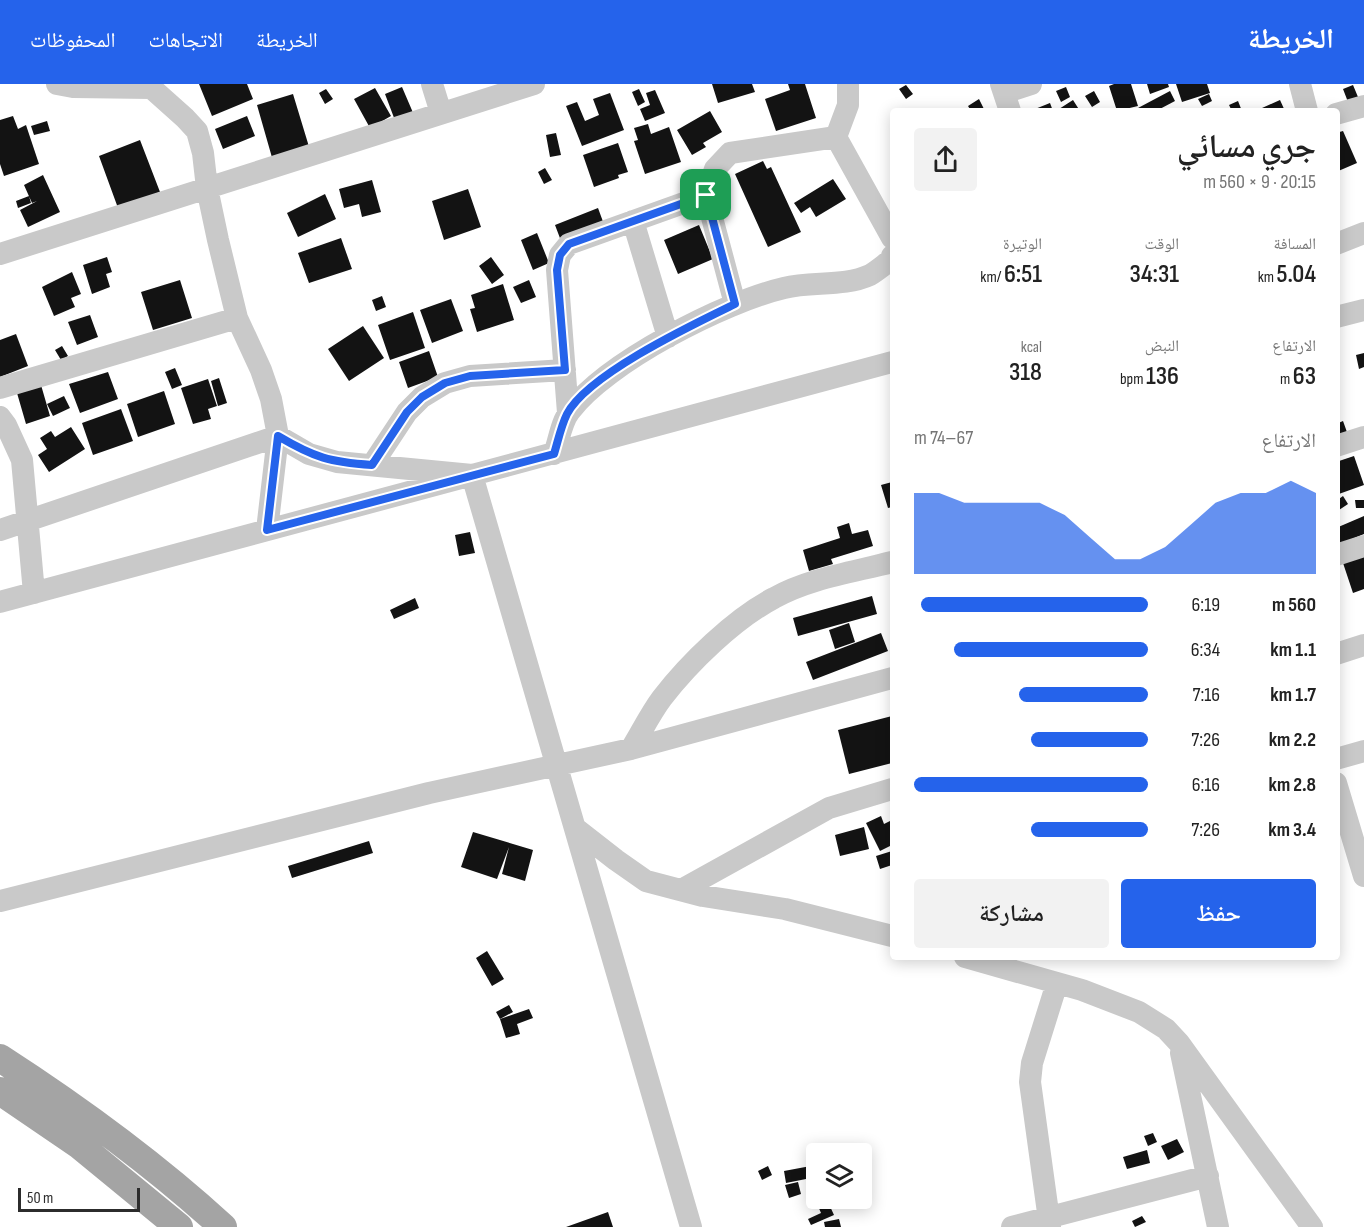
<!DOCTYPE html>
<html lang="ar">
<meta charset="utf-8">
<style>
body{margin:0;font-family:"Sofia Sans Condensed","Noto Naskh Arabic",sans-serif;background:#f2f2f2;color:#222;direction:rtl;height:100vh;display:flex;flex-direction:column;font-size:22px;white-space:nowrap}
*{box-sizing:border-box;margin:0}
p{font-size:20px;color:#767676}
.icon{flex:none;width:33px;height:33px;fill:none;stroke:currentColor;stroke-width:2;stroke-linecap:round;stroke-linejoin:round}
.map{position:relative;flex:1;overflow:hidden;direction:ltr}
.panel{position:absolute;left:890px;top:24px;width:450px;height:852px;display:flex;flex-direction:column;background:#fff;border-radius:6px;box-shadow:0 3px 15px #0003;direction:rtl}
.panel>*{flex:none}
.buttons{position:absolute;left:806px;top:1059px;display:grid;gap:12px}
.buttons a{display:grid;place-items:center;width:66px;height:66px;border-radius:6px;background:#fff;box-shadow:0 3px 15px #0003;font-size:30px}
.scale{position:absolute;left:18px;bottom:15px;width:122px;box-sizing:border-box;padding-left:6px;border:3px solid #2c2c2c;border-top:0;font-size:16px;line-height:21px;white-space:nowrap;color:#2c2c2c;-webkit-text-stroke:4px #fff;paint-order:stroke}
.pin{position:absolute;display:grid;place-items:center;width:51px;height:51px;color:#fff;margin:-26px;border-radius:12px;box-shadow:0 3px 9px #0006}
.round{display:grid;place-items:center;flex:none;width:63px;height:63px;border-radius:6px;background:#f2f2f2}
.headline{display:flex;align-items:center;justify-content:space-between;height:102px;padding:0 24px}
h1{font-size:33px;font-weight:600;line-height:45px}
.metrics{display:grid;grid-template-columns:repeat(3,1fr);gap:9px;height:102px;padding:6px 24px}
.metrics div{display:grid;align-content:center}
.metrics b{font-size:26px;font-weight:600}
.metrics small{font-size:16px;font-weight:400}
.metrics p{font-size:16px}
.chart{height:168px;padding:12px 24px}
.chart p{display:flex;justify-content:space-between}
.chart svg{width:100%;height:108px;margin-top:6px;fill:#2563eb;opacity:.7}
.action{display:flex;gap:12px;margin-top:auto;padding:12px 24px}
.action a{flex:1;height:69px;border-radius:6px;background:#2563eb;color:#fff;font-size:24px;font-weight:600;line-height:69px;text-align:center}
.action a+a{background:#f2f2f2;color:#222}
ul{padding:0 24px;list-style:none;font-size:20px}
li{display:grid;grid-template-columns:96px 72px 1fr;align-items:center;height:45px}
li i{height:15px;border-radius:8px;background:#2563eb}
header{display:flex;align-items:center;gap:36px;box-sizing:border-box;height:84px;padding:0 30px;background:#2563eb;color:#fff}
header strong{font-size:28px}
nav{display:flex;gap:33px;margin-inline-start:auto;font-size:21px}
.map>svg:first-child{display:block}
</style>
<header>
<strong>الخريطة</strong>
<nav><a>الخريطة</a><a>الاتجاهات</a><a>المحفوظات</a></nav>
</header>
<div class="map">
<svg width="1364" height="1143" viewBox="0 0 1364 1143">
<rect width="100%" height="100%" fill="#fff"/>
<path fill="#131313" d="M199 0H247L253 15 212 32Z
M712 0H752L755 8 718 19Z
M788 0H805L816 34 776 47 765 15 790 6Z
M1114 0H1131L1138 22 1117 27 1109 2Z
M1147 0H1168L1169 3 1150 10Z
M1176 0H1207L1210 9 1182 18Z
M906 1 913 10 906 15 899 5Z
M1353 1 1358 13 1348 18 1343 5Z
M402 3 414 31 396 39 385 10Z
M1066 3 1070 13 1061 18 1056 7Z
M375 4 391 32 370 44 354 15Z
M326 5 333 15 325 20 319 9Z
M639 5 645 18 638 22 632 8Z
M655 6 665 29 645 37 640 25 650 21 646 9Z
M1094 7 1100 18 1092 23 1085 12Z
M1170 7 1175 17 1156 27H1140L1138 24Z
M610 9 624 46 582 62 566 22 577 18 585 37 599 31 593 15Z
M293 10 310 66 273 77 257 21Z
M1209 10 1212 17 1202 22 1198 15Z
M979 15 984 25 980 27H971L968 22Z
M1073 16 1080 27H1061L1059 25Z
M1280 16 1285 27H1263L1262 24Z
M1238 17 1242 27H1232L1229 21Z
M1050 19 1053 27H1030Z
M710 27 722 48 703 59 706 63 692 71 677 46Z
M13 32 18 45 26 41 39 80 4 92 0 80V36Z
M247 32 255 52 223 65 215 45Z
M47 37 50 47 34 51 31 42Z
M648 40 651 50 669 43 681 78 645 90 634 57 638 56 634 44Z
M1343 47 1357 79 1336 88V49Z
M556 49 561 71 550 73 546 51Z
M140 56 160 108 118 124 99 72Z
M618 59 628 88 618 91 619 94 594 103 583 71Z
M763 77 767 85 771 83 801 148 768 163 735 90Z
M545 84 552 96 544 100 538 88Z
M43 91 60 128 28 143 20 126 37 117 32 119 24 101Z
M833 95 846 115 816 133 810 123 801 129 794 119Z
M372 96 381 128 362 133 359 120 344 124 339 105Z
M468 105 481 143 444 156 432 117Z
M325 110 336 135 298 153 287 129Z
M29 112 31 119 18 124 16 117Z
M598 124 609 154 566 170 555 141Z
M699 141 713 175 678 190 664 156Z
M537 149 549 179 533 186 521 156Z
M341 154 352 185 309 199 298 169Z
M107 173 112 188 106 190 110 203 92 210 83 181Z
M491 173 504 191 492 200 479 182Z
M72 188 81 210 71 214 75 223 54 232 42 203Z
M180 196 192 234 153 246 141 208Z
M529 196 536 213 521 219 513 203Z
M503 200 514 236 477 248 470 225 475 224 471 211Z
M382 212 386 223 376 227 372 216Z
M451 215 463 247 432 259 420 226Z
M413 228 425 264 390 276 378 241Z
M90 231 98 253 77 261 68 238Z
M363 242 384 274 349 297 328 265Z
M16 250 28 282 0 293V256Z
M62 262 68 272 61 276 55 266Z
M429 267 438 293 408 304 399 278Z
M1364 269V283L1359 285 1356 271Z
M175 284 182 301 172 305 165 288Z
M108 288 118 315 80 329 69 300Z
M219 294 227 319 218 322 211 297Z
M208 295 217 322 208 325 211 335 193 340 181 304Z
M41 301 50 332 26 340 17 309Z
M164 307 175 340 138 353 127 320Z
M64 312 70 324 53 332 47 320Z
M121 325 133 357 93 371 82 339Z
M1343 337 1348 351 1336 356V340Z
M71 343 85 365 49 388 38 371 47 365 40 354 51 347 55 353Z
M1354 372 1364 401 1336 411V378Z
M892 398V423L888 424 881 401Z
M1343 412 1348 420 1336 428V417Z
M1355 416H1364V424H1356Z
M1364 432V450L1340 460 1336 453V444Z
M849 439 852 450 868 446 873 462 831 475 833 480 809 487 803 466 840 454 837 443Z
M470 448 475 469 459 472 455 451Z
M1364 472V505L1353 509 1343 479Z
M872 512 877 530 798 552 793 534Z
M415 514 419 524 394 535 390 526Z
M849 539 855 558 835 565 829 546Z
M881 549 888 567 813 596 806 578Z
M892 632V679L849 690 838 646Z
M881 732 884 740 892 736V761L880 767 866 739Z
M864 743 869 765 840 772 835 751Z
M473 748 533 766 525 797 502 790 509 763 497 795 461 783Z
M369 757 373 769 292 794 288 782Z
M892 767V781L880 785 876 772Z
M487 867 504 895 492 902 476 874Z
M509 921 513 928 500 935 496 928Z
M529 925 533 934 517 940 520 950 506 954 500 935Z
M1153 1049 1157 1058 1148 1062 1144 1052Z
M1177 1055 1184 1068 1168 1076 1161 1062Z
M1147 1066 1150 1079 1127 1085 1123 1073Z
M816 1081V1093L786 1099 784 1087Z
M768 1082 772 1091 762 1096 758 1087Z
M798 1098 801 1110 789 1114 785 1101Z
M828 1118 834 1131 811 1141 808 1135 821 1129 818 1122Z
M608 1128 613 1143H566Z
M1142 1132 1146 1138 1135 1143 1132 1137Z
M839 1135 841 1143H825L824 1138Z"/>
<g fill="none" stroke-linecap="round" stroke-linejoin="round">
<path stroke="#c9c9c9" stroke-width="22" d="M57 0 73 3 151 4
M147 0 185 34 197 47 203 69 207 104 218 156 237 234 261 286 271 315 278 352 267 446
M432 0 441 29
M848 0V21L836 53 892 154
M1001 0 1010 27
M1300 0 1307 27
M1004 9 1031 0
M1336 30 1364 22
M633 137 668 253
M1336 160 1364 149
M0 170 534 0
M735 220 706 111 715 85 730 69 836 53
M1336 233 1364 226
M0 304 237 234
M568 329 557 186 560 171 569 160 706 111
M0 333 6 341 22 376 34 509
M1336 362 1364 353
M554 370C559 357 561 338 570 327 607 278 724 218 784 204 812 197 844 203 870 191 877 187 885 180 892 175V172
M372 381 407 328 422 313 445 299 470 292 565 286
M0 446 278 352 309 370 337 378 472 391 691 1143
M1336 471 1364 462
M0 518 892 278
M1336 570 1364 561
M631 665C641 649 650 630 662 614 689 579 734 535 774 514 810 494 854 488 892 478
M1336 675 1364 667
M1336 699 1364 792
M575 744 616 776 646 797 703 812 785 825 892 852
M681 806 829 724 892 705
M0 817 429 709 631 665 892 594
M965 873 1082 906 1139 928 1166 945 1179 959 1312 1143
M1181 969 1218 1143
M1012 1143 1208 1092
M1050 1143 1030 998 1032 979 1057 899"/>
<path stroke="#a4a4a4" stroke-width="28" d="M0 974C79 1025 154 1080 223 1143
M0 1007 79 1061 179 1143"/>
</g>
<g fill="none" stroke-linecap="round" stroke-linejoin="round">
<defs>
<path id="route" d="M706 111 735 220C694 240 588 290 567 330 561 342 558 357 554 370L267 446 278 352C315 374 330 378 372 381L407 328 422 313 445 299 470 292 565 286 557 186 560 171 569 160Z"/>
</defs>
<use href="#route" stroke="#fff" stroke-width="12"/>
<use href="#route" stroke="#2563eb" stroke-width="8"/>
</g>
</svg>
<div class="buttons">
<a><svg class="icon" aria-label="layers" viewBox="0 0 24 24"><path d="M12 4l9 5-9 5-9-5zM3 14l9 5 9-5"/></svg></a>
</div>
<div class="scale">50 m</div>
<div class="pin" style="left:706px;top:111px;background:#1e9e55"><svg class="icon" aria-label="arrive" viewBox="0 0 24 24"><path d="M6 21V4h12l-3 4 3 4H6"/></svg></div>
<section class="panel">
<div class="headline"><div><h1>جري مسائي</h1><p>20:15 · 9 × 560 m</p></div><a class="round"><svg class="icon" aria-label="share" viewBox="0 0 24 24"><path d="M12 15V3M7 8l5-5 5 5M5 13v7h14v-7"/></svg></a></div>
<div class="metrics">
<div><p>المسافة</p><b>5.04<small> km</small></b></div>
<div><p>الوقت</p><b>34:31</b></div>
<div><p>الوتيرة</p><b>6:51<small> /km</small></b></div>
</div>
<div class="metrics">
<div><p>الارتفاع</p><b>63<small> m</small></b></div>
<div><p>النبض</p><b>136<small> bpm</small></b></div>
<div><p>kcal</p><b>318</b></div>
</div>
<div class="chart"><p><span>الارتفاع</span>67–74 m</p>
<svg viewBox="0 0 160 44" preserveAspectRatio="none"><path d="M0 44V11L10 11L20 15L30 15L40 15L50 15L60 20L70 29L80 38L90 38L100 33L110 24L120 15L130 11L140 11L150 6L160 11V44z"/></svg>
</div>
<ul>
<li><b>560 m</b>6:19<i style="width:97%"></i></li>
<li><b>1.1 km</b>6:34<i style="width:83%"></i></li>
<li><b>1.7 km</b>7:16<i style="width:55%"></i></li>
<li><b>2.2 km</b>7:26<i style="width:50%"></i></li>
<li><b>2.8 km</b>6:16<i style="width:100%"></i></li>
<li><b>3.4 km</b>7:26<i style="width:50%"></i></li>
</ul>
<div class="action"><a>حفظ</a><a>مشاركة</a></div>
</section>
</div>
